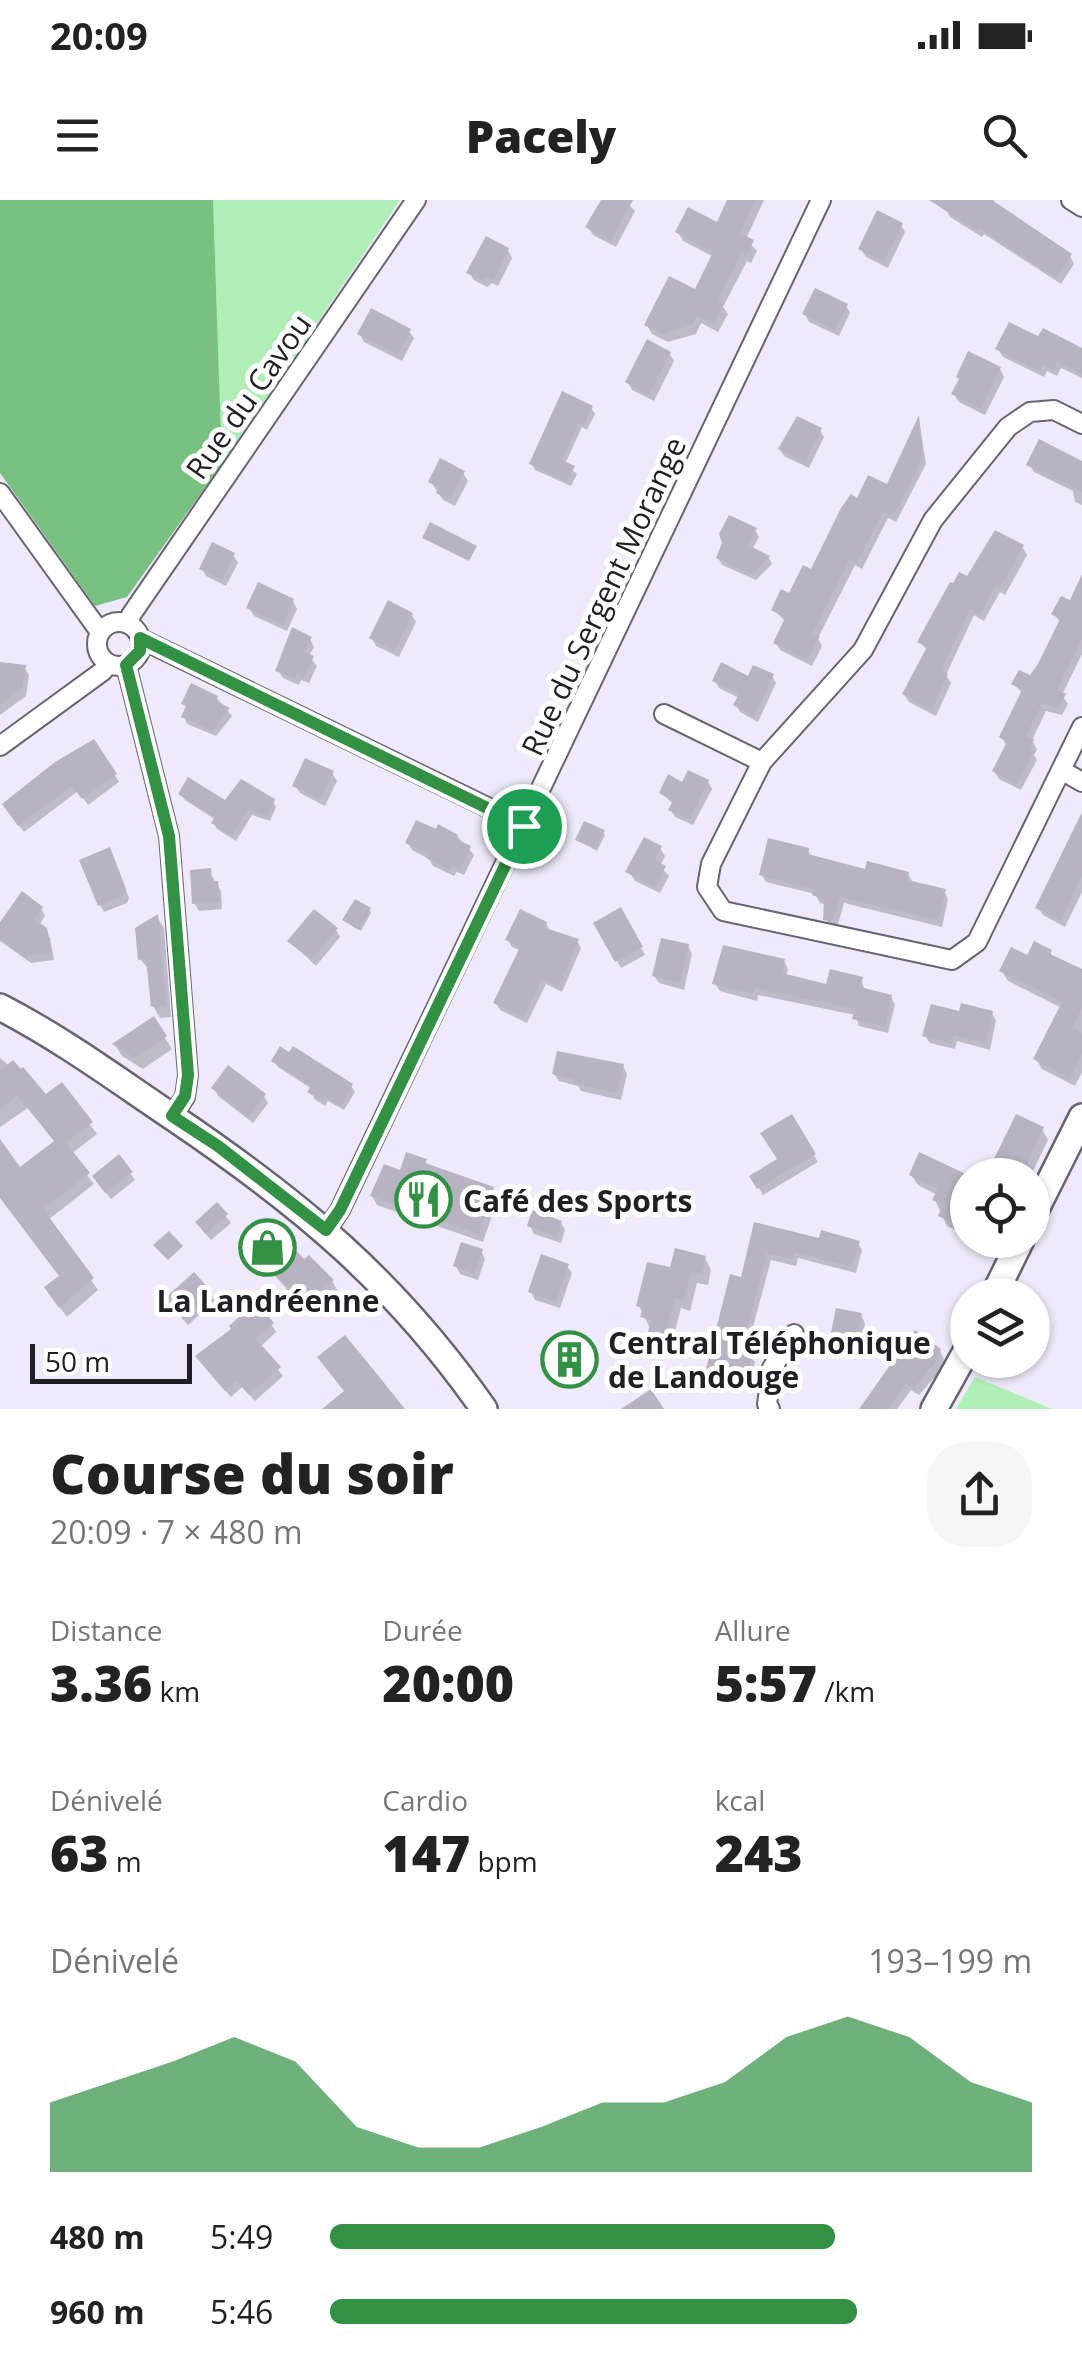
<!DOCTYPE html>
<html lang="fr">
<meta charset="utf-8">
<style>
body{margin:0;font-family:"Open Sans",sans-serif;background:#f6f6f6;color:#222;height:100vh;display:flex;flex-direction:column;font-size:38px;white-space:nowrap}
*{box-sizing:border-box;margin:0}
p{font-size:32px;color:#767676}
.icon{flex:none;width:55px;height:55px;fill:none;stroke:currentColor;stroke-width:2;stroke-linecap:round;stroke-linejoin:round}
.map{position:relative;height:1209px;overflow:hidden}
.sheet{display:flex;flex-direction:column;background:#fff;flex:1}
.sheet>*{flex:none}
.buttons{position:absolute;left:950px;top:958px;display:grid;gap:20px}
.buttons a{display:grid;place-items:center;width:100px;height:100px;border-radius:50%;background:#fff;box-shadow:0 2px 8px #0004;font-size:50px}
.scale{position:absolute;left:30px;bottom:25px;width:162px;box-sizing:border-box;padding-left:10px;border:5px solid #201f25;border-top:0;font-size:28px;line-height:35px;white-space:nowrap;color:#201f25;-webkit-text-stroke:8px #fff;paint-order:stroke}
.pin{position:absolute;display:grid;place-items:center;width:85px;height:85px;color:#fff;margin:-42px;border:5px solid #fff;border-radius:50%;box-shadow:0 2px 10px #0007}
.round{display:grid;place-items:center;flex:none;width:105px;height:105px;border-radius:40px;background:#f6f6f6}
.headline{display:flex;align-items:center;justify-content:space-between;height:170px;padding:0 50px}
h1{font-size:55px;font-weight:800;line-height:75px}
.metrics{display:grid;grid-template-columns:repeat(3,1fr);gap:15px;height:170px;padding:10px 50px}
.metrics div{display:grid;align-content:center}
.metrics b{font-size:50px;font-weight:800}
.metrics small{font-size:28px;font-weight:400}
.metrics p{font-size:28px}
.chart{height:280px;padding:20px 50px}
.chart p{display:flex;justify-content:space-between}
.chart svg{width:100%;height:180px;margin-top:10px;fill:#329144;opacity:.7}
ul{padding:0 50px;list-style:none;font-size:32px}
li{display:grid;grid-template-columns:160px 120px 1fr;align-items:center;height:75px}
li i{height:25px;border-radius:12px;background:#329144}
.status{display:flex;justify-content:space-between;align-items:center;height:70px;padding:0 50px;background:#fff;direction:ltr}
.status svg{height:28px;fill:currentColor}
header{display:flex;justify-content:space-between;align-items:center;height:130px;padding:0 50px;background:#fff;font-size:45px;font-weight:800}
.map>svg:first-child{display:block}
</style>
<div class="status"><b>20:09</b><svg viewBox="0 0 49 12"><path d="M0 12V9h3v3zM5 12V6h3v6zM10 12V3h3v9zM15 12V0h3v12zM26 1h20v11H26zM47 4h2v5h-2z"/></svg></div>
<header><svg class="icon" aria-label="menu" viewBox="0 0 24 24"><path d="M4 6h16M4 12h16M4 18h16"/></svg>Pacely<svg class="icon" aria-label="search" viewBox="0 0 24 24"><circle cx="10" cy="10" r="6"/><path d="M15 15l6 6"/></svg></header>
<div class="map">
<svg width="1082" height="1209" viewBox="0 0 1082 1209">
<rect width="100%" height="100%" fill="#eeeafb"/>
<path fill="#afeeb5" d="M213 0H400L222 264Z
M975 1177 1052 1209H956Z"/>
<path fill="#78c180" d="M0 0H213L222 264 127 397 95 406 0 273Z"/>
<path fill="#0003" d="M603 0H624L635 11 616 47 593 35 588 27Z
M730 0H764L746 39 757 51 751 63 747 61 723 107 728 114 718 132 701 123 696 134 668 142 652 134 647 125 696 92 714 57 683 41 678 32 718 25Z
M952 0H994L992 3 1070 56 1074 64 1061 84 984 34 982 37 950 17 946 9Z
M901 25 905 32 888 68 866 57 861 49Z
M508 50 512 58 498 86 492 83 487 87 474 80 469 73Z
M846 106 850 113 839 136 809 122 805 114Z
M409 131 414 138 402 161 364 142 360 134Z
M1039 139 1082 150V178L1061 168 1057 176 1047 171 1044 177 1003 157 998 149Z
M669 153 674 161 654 201 632 190 628 182Z
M1000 169 1004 177 985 215 959 202 954 194Z
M591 208 595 214 587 230 582 227 565 264 577 274 571 286 535 270 532 264Z
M919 220 926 264 896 322 888 318 862 369 855 365 818 438 822 446 812 466 780 450 776 443 786 422 774 410 812 372 858 301 888 288Z
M820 230 824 237 809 268 784 256 780 249Z
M1029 264H1082V305L1075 302 1073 291 1034 272Z
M463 273 468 281 455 306 443 300 431 282Z
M755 330 759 337 752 350 769 358 772 364 756 380 722 365 718 358Z
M1022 347 1027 355 1005 395 1000 392 984 421 974 415 946 475 951 483 936 516 909 502 904 494 928 451 920 442 968 380Z
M233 355 238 363 226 386 206 376 202 369Z
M1082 380V454L1062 495 1068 504 1062 515 1046 511 1032 540 1037 549 1034 555 1037 560 1021 590 999 579 994 571 1007 547 1002 537 1023 494 1014 484 1030 478 1061 423 1054 414 1071 403Z
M293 401 297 409 287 431 254 416 249 408Z
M412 415 416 422 399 457 376 446 372 438Z
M310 439 314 447 309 456 317 466 309 483 301 480 299 485 283 478 278 470Z
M0 464 24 467 29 475 26 496 0 515Z
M772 476 776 483 758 522 740 512 736 505 739 498 719 488 715 481Z
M216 497 232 516 216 536 187 524 184 517 187 509 184 504Z
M57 564 115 575 119 582 88 605 78 591 24 632 9 612Z
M332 573 337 581 325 606 300 593 295 586Z
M708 582 712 589 693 625 675 617 671 610 674 605 662 593 683 585Z
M181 594 226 604 273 601 276 607 270 621 252 615 236 641 217 629 214 623 216 620 185 600Z
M603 632 605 635 597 651 578 640Z
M1082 634V692L1065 727 1043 715 1038 708Z
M457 636 474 655 464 675 457 672 454 676 433 666 429 659 412 650 408 643Z
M660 648 665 656 660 666 669 676 660 693 635 681 630 673Z
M808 650 812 658 867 672 908 674 912 681 944 691 948 699 942 727 844 703 837 728 830 727 826 719V705L820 703 815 694 766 682 762 675Z
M113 658 129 698 127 703 104 712 100 705Z
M209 671 221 691 222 709 199 711 195 704Z
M41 708 45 716 39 725 50 738 54 760 31 763 0 741V727Z
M370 710 371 713 361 731 347 723Z
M620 710 645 755 621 768 596 724Z
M157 717 164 728 171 817 160 818 153 806 150 771 140 759Z
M546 724 551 732 577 741 581 748 562 792 546 784 527 823 500 810 496 803 521 751 512 747 508 740Z
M336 730 340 737 316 766 290 741Z
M688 746 692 754 684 790 659 783 654 776Z
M1050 752 1054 758 1082 772V872L1075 886 1042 869 1036 859 1062 808 1008 781 1002 771 1028 758Z
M784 761 788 769 786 776 828 788 861 780 865 790 891 797 895 805 888 833 859 826 855 815 758 795 757 801 720 791 715 784Z
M992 813 996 821 990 850 957 841 955 849 930 843 925 836 961 814Z
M153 819 172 849 143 869 122 856 115 845Z
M0 858 46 897 61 885 97 934 71 954 94 984 48 1020 98 1090 67 1117 53 1098 61 1078 0 993V943L19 970 56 943 28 908 0 927Z
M274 861 351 886 355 892 344 910 328 901 325 906 314 899 312 889 278 867Z
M623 866 627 874 621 900 581 891 578 886 559 881 554 874Z
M214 888 264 896 268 903 253 923 218 896Z
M791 917 818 962 763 995 752 977 780 960Z
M1042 929 1048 940 1031 975H989Z
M425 961 428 967 493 989 498 998 483 1042 377 1005 372 996 401 973Z
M130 973 135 980 111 999 99 984Z
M911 975 968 977V1018L960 1032 947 1026 935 1000 937 995 918 985Z
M217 1005 231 1023 211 1040 202 1030Z
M561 1023 565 1030 561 1043 534 1034 530 1026Z
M756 1025 821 1041 858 1043 862 1050 856 1073 798 1058 796 1066 771 1060 746 1153 755 1162 749 1185 714 1176 709 1169 743 1080Z
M249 1043 332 1081 338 1091 310 1116Z
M481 1051 485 1059 478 1080 460 1074 456 1066Z
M705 1058 711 1070 708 1085 697 1083 690 1111 681 1108 671 1147 658 1144 639 1106 672 1070Z
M567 1066 572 1073 560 1108 535 1100 531 1092Z
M210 1094 215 1101 188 1125 172 1107Z
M861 1115 865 1123 858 1158 835 1154 831 1146Z
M272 1125 276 1132 260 1147 283 1176 255 1201 242 1187 231 1197 202 1164Z
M940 1151 944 1159 938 1173 919 1195 911 1190 897 1209H862Z"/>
<path fill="#b8b3c3" d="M601 0H633L611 41 585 27Z
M727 0H756L740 33 754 40 746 56 742 53 718 100 724 104 714 125 696 116 692 125 662 134 644 125 669 76 695 89 713 52 675 32 688 7 717 22Z
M929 0H992L1072 54 1056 78 979 28 977 31Z
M877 10 903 23 884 62 858 49Z
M486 36 509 48 494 80 487 77 482 80 466 73Z
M815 88 848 104 835 130 802 114Z
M371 108 411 129 398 155 357 134Z
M1009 122 1038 136 1043 128 1082 148V174L1057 162 1053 170 1043 165 1040 171 995 149Z
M647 139 671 152 649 195 625 182Z
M968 151 1001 167 981 209 951 194 959 179 956 177Z
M562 191 593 206 584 225 579 223 562 260 575 266 567 282 529 264Z
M919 215 923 256 899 306 891 316 883 312 857 363 850 359 813 433 820 436 807 460 773 443 785 418 771 410 781 389 789 393 803 365 811 369 841 308 851 294 857 298 868 275 887 284Z
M797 216 822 228 805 262 778 249Z
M1039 239 1082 261V292L1026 265Z
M440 258 465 271 450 300 436 293 438 287 428 282Z
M729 315 757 328 748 345 770 356 752 375 716 358 722 343 719 334Z
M430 322 477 346 469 361 422 338Z
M995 330 1024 345 1000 388 995 386 980 415 970 409 941 470 948 474 932 509 902 494 927 447 917 442 950 382 953 383 959 372 967 376Z
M212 342 235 353 222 380 199 369Z
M1082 374V439L1057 490 1066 494 1058 508 1042 504 1026 536 1034 539 1030 548 1034 551 1017 584 992 571 1007 542 999 537 1022 490 1011 484 1019 470 1030 475 1038 464 1060 419 1051 414 1061 396 1070 400Z
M258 382 294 399 283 425 246 408Z
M388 400 413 413 394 451 369 438Z
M292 427 312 437 304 451 314 456 304 477 297 474 295 478 275 471Z
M0 462 26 465 22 488 0 505Z
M721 462 748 476 753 465 774 474 754 517 733 505 739 494 712 481Z
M191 483 218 496 216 501 230 508 212 531 181 517 186 506 181 504Z
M94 539 117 574 82 599 72 586 18 626 2 604 55 562Z
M305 558 334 571 321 599 292 586Z
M688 570 709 580 689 620 668 610 673 601 659 593 668 574 682 582Z
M188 577 225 600 241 579 275 599 267 616 248 610 232 636 211 623 215 617 178 594Z
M1082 612V676L1061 721 1035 708Z
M416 620 436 629 438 624 458 635 456 639 471 646 460 669 452 666 450 670 426 658 428 654 405 643Z
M584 621 605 630 595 649 575 640Z
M644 637 662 646 655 660 666 666 656 687 625 672Z
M768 638 809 648 808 654 865 669 867 661 909 672 907 680 946 689 938 720 840 697 833 722 823 720 824 699 812 695 814 689 759 675Z
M110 647 126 689 123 696 98 706 79 660Z
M211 668 212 681H218L220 702 192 704 190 670Z
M22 691 43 707 34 719 47 728 52 753 25 757 0 739V722Z
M355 699 371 708 359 730 342 720Z
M621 707 643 747 615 762 593 723Z
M314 709 338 728 311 760 287 741Z
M520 709 547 722 545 728 579 739 558 787 542 779 523 817 493 803 520 747 505 740Z
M158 714 166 805 151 807 146 759 138 760 135 728Z
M661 738 689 744 680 783 652 776Z
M1034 741 1052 750 1050 754 1082 769V808L1072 828 1082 833V854L1070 878 1033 859 1062 802 999 771 1011 747 1027 755Z
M723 745 785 759 782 773 826 784 830 769 863 777 860 787 892 795 885 827 852 819 855 809 755 788 753 794 712 784Z
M961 803 993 811 986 843 953 835 952 843 922 836 931 804 959 811Z
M154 816 167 836 135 858 112 844Z
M280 846 289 852 293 846 353 884 341 906 324 896 322 901 307 892 311 886 271 861Z
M557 851 624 864 617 893 574 883 575 880 552 874Z
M13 860 21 869 23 867 46 894 62 882 93 922 66 943 90 973 43 1009 94 1078 59 1108 44 1087 59 1076 0 998V939L20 967 54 941 17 895 0 910V871Z
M228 865 266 894 248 917 211 888Z
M792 914 816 954 757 989 749 976 777 959 760 933Z
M1016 914 1044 927 1021 975H986Z
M406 952 427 959 425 963 494 987 479 1034 370 996 384 964 400 970Z
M919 952 968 975V999L954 1023 938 1016 943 1005 932 1000 938 989 909 975Z
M119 954 133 972 105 993 92 976Z
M217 1002 228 1014 206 1034 195 1022Z
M532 1010 562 1021 557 1037 527 1026Z
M269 1021 304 1059 309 1055 334 1080 303 1107 245 1042Z
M754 1022 819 1038 821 1030 860 1041 852 1067 794 1052 793 1059 767 1053 742 1149 752 1152 746 1179 706 1169 730 1074 741 1077Z
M169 1031 183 1046 168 1060 153 1045Z
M461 1042 483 1049 474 1074 453 1066Z
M675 1048 706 1056 701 1074 691 1072 684 1100 675 1098 665 1136 648 1132 651 1120 640 1117 643 1108 636 1106 647 1062 670 1067Z
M541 1054 569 1064 556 1102 528 1092Z
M194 1072 212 1092 183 1119 164 1099Z
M256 1102 274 1123 256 1139 281 1167 249 1195 237 1181 225 1191 195 1156 231 1129 229 1126Z
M836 1108 862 1113 855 1152 828 1147Z
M915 1130 941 1149 933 1167 931 1166 914 1189 906 1184 888 1209H859Z
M345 1135 372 1168 405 1209H322L344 1191 317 1157Z
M651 1189 664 1209H621Z"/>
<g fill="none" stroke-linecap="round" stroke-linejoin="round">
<defs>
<path id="street" d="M1071 0 1082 7
M0 293 100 432
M97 444a22 22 0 1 1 44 0a22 22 0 1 1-44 0Z
M128 424 131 415 416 0
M141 439 524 625
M126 465 169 636 188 875 185 897 172 916
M664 514 762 562 863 450 933 320 1008 227 1030 212 1054 210 1082 224
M0 546 103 471 108 463
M762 562 711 664 707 687 723 711 952 760 977 742 1061 570 1082 582
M1061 570 1082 527
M326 1031 340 1010 821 0
M770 1209 767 1204 772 1168 794 1134"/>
<path id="secondary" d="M0 807C62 839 116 879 174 918 301 1004 395 1082 484 1209
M1032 1017 1082 917
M994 1095 1021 1040
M934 1209 968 1148"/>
</defs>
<use href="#street" stroke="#686473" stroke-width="22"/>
<use href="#secondary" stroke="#686473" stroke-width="30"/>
<use href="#street" stroke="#fff" stroke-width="18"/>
<use href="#secondary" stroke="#fff" stroke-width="25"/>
</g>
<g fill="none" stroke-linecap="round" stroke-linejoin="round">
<defs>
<path id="route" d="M140 438 524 626 340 1010 326 1030 218 946 172 916 185 896 188 875 169 636 126 465 140 451Z"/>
</defs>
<use href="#route" stroke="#fff" stroke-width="20"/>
<use href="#route" stroke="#329144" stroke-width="12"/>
</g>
<defs>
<symbol id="restaurant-ring" viewBox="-11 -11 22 22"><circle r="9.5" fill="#fff" stroke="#329144" stroke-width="1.5"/><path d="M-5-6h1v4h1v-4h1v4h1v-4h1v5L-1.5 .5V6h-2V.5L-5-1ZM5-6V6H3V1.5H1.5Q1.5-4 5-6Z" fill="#329144"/></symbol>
<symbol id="shop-ring" viewBox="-11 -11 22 22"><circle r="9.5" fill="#fff" stroke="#329144" stroke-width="1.5"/><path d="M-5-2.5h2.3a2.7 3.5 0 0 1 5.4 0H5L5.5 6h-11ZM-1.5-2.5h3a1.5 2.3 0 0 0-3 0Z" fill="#329144"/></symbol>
<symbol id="building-ring" viewBox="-11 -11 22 22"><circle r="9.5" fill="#fff" stroke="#329144" stroke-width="1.5"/><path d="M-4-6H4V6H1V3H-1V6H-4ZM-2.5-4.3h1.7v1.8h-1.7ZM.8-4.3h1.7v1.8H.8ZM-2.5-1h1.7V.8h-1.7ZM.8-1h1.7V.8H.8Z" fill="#329144"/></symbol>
</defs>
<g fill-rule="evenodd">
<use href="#restaurant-ring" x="392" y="968" width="63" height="63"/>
<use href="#shop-ring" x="236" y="1016" width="63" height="63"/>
<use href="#building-ring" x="538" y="1128" width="63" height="63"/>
</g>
<g text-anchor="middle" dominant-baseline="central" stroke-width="10" stroke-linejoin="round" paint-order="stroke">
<g font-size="30" fill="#201f25" stroke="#fff">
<text transform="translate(248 196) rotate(-55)">Rue du Cavou</text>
<text transform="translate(603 396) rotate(-65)">Rue du Sergent Morange</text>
</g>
<g font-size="30" font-weight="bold" fill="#201f25" stroke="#fff" text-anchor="start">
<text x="463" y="1000">Café des Sports</text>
<text x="268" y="1100" text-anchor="middle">La Landréenne</text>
<text x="608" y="1142">Central Téléphonique<tspan x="608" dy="34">de Landouge</tspan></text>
</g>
</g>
</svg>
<div class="buttons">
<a><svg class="icon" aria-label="locate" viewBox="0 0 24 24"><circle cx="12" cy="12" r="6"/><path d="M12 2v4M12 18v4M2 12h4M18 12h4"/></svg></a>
<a><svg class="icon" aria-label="layers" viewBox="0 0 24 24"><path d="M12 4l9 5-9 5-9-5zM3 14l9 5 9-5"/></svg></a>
</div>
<div class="scale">50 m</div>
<div class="pin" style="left:524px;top:626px;background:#1e9e55"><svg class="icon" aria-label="arrive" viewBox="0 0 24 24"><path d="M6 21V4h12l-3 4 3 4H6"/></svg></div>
</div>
<section class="sheet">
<div class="headline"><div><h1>Course du soir</h1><p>20:09 · 7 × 480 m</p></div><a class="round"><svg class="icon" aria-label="share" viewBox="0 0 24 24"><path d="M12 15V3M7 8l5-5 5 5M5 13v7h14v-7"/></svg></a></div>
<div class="metrics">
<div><p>Distance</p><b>3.36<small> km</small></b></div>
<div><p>Durée</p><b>20:00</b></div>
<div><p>Allure</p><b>5:57<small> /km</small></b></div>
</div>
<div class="metrics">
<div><p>Dénivelé</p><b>63<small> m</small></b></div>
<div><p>Cardio</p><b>147<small> bpm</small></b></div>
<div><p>kcal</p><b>243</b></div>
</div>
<div class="chart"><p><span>Dénivelé</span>193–199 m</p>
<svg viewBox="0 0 160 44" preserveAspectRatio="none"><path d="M0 44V27L10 22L20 17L30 11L40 17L50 33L60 38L70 38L80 33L90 27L100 27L110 22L120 11L130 6L140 11L150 22L160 27V44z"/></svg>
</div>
<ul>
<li><b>480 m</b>5:49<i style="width:72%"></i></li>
<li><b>960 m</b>5:46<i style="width:75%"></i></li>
</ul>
</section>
